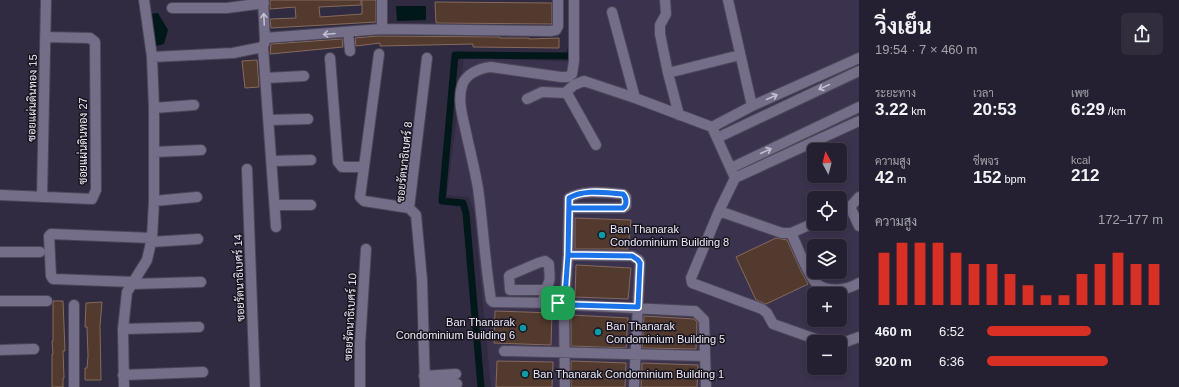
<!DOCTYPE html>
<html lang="th">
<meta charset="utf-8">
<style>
body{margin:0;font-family:Helvetica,Sarabun,sans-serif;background:#312d3d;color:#f1f3f6;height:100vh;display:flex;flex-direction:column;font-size:15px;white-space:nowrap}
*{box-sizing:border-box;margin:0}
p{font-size:13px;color:#a3a3ab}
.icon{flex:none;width:22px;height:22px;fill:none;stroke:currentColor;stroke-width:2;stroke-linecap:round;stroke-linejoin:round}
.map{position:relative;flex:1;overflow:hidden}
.drawer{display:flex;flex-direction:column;background:#252031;width:320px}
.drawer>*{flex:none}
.needle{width:26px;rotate:353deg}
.tools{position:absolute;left:807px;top:143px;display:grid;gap:8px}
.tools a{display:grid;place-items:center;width:40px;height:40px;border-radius:6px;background:#252031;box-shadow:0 2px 6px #0003,0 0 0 1px #423e4d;font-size:20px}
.pin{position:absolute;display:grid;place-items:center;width:34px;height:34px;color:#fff;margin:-17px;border-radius:8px;box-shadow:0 2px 6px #0006}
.round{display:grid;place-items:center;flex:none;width:42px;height:42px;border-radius:6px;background:#312d3d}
.overview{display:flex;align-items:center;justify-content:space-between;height:68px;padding:0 16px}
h1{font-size:22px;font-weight:700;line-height:30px}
.stats{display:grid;grid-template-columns:repeat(3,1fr);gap:6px;height:68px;padding:4px 16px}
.stats div{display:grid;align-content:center}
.stats b{font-size:17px;font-weight:700}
.stats small{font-size:11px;font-weight:400}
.stats p{font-size:11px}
.chart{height:112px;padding:8px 16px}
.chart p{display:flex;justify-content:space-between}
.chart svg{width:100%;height:72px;margin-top:4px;stroke:#d93025;stroke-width:6}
ul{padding:0 16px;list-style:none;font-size:13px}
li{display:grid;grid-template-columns:64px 48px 1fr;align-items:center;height:30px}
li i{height:10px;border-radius:5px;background:#d93025}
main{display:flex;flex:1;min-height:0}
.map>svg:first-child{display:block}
</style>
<main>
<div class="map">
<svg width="859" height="387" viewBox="0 0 859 387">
<rect width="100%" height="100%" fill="#312b41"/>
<path fill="#3b334e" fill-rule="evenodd" d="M577 0H859V387H491L474 211 469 197 447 195 464 58 574 62ZM814 150H840V176H814ZM814 198H840V224H814ZM814 246H840V272H814ZM814 294H840V320H814ZM814 342H840V368H814Z"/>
<path fill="#00181a" d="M396 6H426V20L397 21Z
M158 13 168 30 164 44 156 46 150 14Z"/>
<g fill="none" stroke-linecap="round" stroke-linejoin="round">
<path stroke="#00181a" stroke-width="7" d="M481 387 466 213 463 203 442 201 455 55 571 56V50"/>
</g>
<path fill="#533a2e" stroke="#856a5c" d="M270 0H361V5L319 7 320 17 362 14V0H376V22L271 28 270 19 296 18 295 7 270 9Z
M435 2 552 3V24L436 23Z
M378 36 500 37V38H529V39L559 38V48L473 47V44L380 46V43L356 46 355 38Z
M342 39 343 47 270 54 271 44Z
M257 60 259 87 245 88 242 61Z
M575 218 631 220 628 249H575Z
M776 238 787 240 801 271 808 284 766 304 756 300 736 257Z
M576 265 631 268 628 299 575 297Z
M53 301H63L65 351H63L64 378H63V387H52V354H53L52 341H53Z
M102 302 100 326 101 380H85V368H87L88 356 87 327H85L86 303Z
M495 311 552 313 551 345 494 343Z
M571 315 628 318 626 348 571 346Z
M644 316 694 319 697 322 696 349 642 348Z
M497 361 553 362 552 387H496Z
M571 361 626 363 625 387H571Z
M642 363 698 365 697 387H641Z"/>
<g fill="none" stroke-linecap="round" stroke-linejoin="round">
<defs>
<path id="minor" d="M263 0 265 41 263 47 276 227
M382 0V29
M665 0 666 14 660 25V34L668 73 679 115
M728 0 752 106
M172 8H227L264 3
M612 12 635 98
M348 32 350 51
M265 38 382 29 550 31 556 30 558 26V0
M379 54 360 197 364 201 409 208
M152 57 233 53 263 47
M330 58 338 162 342 167H364
M668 73 740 55
M266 78 304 76
M565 93 574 85 584 81 635 98 712 127 735 178 719 211 691 278 692 283 762 309 767 313 773 324 824 342
M527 99 542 92 565 93 568 95 596 145
M154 108 194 105
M269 120 308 119
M712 127 752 106 859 58
M717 138 859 71
M154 152 201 150
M272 161 311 160
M731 168 859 107
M247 169 255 387
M735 178 859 121
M0 195 92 199 96 190 95 42 90 38 45 37
M42 197 46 0
M154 201 197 197
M275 205H311
M850 207 859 226
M719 211 782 233H791L814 223
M840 212 850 207 859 197
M791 233C797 245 808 276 817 284 829 293 847 290 859 283
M151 242 198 239
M0 252H40
M568 255 632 256 639 260 640 263 634 387
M134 282 53 279 51 276 49 236 51 234 152 238
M133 284 201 282
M565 297 568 255 569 198C584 189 606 193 623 194L626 197V206L623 208H569
M0 301H47
M558 303 493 302 491 300C485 262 483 225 478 188 475 171 471 154 467 137 464 121 457 102 462 86 465 74 480 68 491 67L561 77H568L572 74 574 61V0
M543 304 545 290H510L509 276 510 275 538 263 545 261 549 264C549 277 552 279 545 290
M573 305 691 311H695L704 320 706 387
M564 311 565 387
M123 329 199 327
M840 344 859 337
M0 350 34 349
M504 351 705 356
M123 375 203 372
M424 376 456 374
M425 386 457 384
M74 387V305
M124 387 123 329 127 292 147 260 152 238 154 201V108L152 57 144 0
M360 387V344L366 249
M425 387 422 280 416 215 409 208 427 58"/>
</defs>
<use href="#minor" stroke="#4c4659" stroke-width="12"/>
<use href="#minor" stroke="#756e88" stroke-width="10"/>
</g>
<defs><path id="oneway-shaft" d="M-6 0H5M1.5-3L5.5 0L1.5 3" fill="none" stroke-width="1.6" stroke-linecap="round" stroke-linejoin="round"/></defs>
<g stroke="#c3bed1">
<use href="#oneway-shaft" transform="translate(264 19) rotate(-93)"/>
<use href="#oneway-shaft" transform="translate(329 34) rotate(175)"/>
<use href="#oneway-shaft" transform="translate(824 87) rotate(155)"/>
<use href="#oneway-shaft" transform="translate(772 97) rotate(-24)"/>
<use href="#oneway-shaft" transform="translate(766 151) rotate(-25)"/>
</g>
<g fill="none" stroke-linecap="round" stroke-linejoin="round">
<defs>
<path id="route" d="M558 303 560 299 565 296 568 255 569 198C584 189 606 193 623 194 627 198 627 205 623 208H569L568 255 632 256 638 260 640 263 638 307 573 305 571 309 566 312 562 310 558 303"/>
</defs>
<use href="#route" stroke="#fff" stroke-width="8"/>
<use href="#route" stroke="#1a73e8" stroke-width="5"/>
</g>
<g fill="#0f9aa8" stroke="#18151f" stroke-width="1.5">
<circle cx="602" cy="235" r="4"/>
<circle cx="523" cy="328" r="4"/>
<circle cx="598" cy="332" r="4"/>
<circle cx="525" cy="374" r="4"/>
</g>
<g text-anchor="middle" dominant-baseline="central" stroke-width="3" stroke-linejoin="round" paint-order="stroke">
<g font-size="11" fill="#ede9f8" stroke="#18151f">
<text transform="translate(32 98) rotate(-89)">ซอยแผ่นดินทอง 15</text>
<text transform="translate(83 141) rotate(-90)">ซอยแผ่นดินทอง 27</text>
<text transform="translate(404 162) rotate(-84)">ซอยรัตนาธิเบศร์ 8</text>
<text transform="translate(239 278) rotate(-92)">ซอยรัตนาธิเบศร์ 14</text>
<text transform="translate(350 317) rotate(-87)">ซอยรัตนาธิเบศร์ 10</text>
</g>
<g font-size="11" fill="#ede9f8" stroke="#18151f" text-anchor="start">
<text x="610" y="229">Ban Thanarak<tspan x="610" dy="13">Condominium Building 8</tspan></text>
<text x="515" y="322" text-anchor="end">Ban Thanarak<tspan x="515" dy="13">Condominium Building 6</tspan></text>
<text x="606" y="326">Ban Thanarak<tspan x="606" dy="13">Condominium Building 5</tspan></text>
<text x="533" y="374">Ban Thanarak Condominium Building 1</text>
</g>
</g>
</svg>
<div class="tools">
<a><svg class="needle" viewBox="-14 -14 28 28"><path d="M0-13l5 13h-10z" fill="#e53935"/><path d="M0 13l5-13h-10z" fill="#a3a3ab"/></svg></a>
<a><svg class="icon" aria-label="locate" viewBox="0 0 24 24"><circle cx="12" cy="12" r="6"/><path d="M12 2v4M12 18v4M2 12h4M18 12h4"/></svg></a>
<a><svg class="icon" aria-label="layers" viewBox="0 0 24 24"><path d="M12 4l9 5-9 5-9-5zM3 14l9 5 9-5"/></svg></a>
<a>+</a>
<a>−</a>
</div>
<div class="pin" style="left:558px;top:303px;background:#1e9e55"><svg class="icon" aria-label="arrive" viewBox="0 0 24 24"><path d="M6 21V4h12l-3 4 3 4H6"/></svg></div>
</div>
<section class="drawer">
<div class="overview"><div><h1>วิ่งเย็น</h1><p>19:54 · 7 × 460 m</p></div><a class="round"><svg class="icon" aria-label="share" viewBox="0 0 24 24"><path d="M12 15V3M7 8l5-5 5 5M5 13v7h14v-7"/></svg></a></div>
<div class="stats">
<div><p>ระยะทาง</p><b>3.22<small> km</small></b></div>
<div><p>เวลา</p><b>20:53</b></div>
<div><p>เพซ</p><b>6:29<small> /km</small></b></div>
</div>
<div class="stats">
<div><p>ความสูง</p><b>42<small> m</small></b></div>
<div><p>ชีพจร</p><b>152<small> bpm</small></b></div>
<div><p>kcal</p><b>212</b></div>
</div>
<div class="chart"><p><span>ความสูง</span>172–177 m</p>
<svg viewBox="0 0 160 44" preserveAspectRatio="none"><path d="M5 44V12M15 44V6M25 44V6M35 44V6M45 44V12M55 44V19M65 44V19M75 44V25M85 44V32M95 44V38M105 44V38M115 44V25M125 44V19M135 44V12M145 44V19M155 44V19"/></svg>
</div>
<ul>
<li><b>460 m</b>6:52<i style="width:59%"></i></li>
<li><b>920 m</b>6:36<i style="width:69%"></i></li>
</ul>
</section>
</main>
